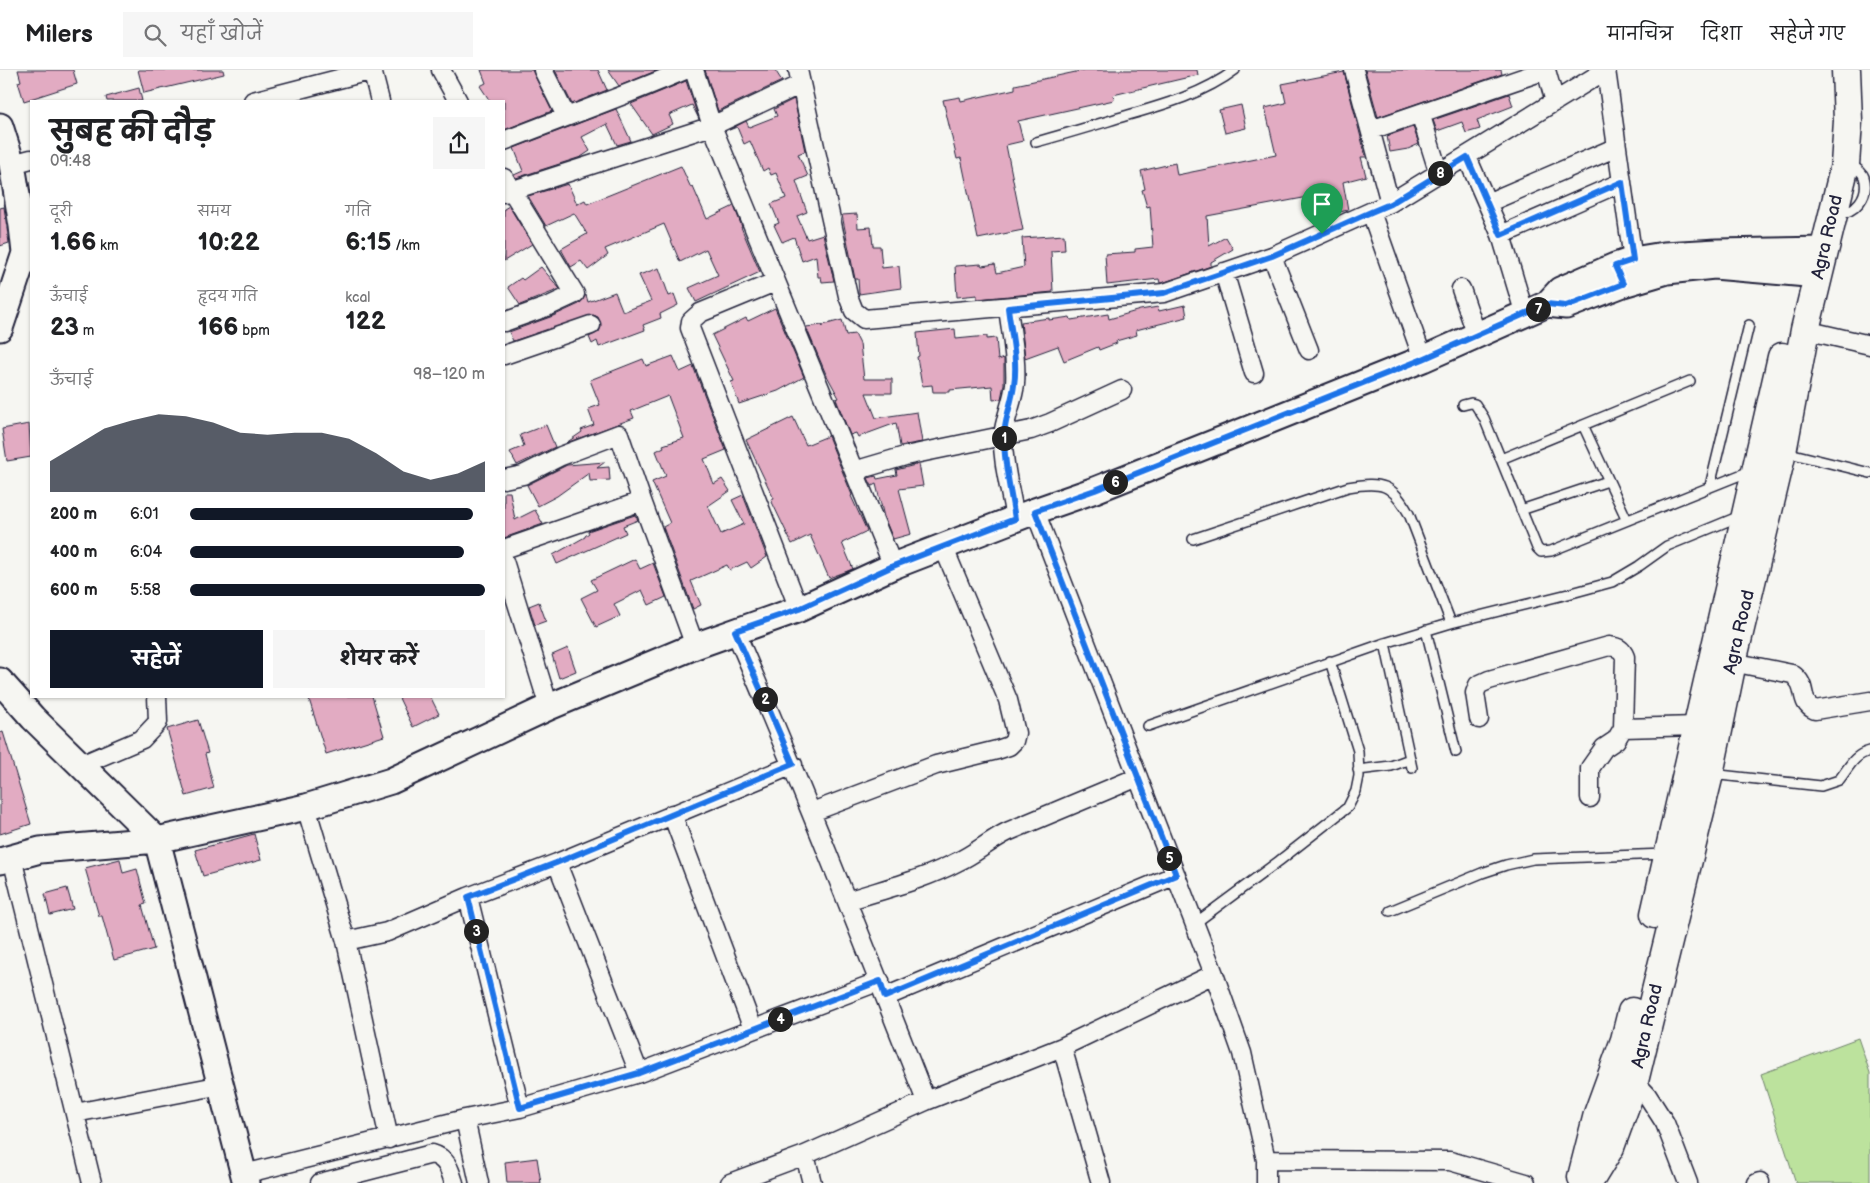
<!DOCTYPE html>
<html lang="hi">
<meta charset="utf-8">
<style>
body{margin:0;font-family:"Balsamiq Sans","Playpen Sans Deva",sans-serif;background:#f6f6f6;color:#202124;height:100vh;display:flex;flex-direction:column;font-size:19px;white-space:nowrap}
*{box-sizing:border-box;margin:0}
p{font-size:16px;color:#757577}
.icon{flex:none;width:28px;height:28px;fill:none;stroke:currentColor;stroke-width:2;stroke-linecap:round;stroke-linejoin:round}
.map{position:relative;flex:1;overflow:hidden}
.panel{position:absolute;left:30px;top:30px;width:475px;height:598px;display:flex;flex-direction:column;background:#fff;border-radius:0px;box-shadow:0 1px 4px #0004}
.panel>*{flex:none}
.pin{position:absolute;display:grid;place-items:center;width:42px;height:42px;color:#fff;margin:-51px -21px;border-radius:50% 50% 50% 0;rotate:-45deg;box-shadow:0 0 5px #0007}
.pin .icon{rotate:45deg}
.km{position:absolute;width:25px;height:25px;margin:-12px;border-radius:50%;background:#222;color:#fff;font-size:14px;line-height:25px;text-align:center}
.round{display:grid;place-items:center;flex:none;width:52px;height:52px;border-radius:0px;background:#f6f6f6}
.headline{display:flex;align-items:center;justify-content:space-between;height:85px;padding:0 20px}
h1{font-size:28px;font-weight:700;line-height:38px}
.figures{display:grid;grid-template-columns:repeat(3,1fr);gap:8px;height:85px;padding:5px 20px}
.figures div{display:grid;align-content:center}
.figures b{font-size:25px;font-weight:700}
.figures small{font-size:14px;font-weight:400}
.figures p{font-size:14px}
.chart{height:140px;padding:10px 20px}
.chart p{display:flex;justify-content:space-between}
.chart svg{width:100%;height:90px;margin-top:5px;fill:#111827;opacity:.7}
.primary-button{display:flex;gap:10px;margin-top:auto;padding:10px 20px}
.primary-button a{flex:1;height:58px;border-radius:0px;background:#111827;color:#fff;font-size:20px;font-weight:700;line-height:58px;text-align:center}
.primary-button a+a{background:#f6f6f6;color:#202124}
ul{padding:0 20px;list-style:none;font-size:16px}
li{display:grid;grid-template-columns:80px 60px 1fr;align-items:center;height:38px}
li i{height:12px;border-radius:6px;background:#111827}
header{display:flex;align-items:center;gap:30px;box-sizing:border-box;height:70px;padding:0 25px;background:#fff;border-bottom:1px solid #e0e0e0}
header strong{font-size:24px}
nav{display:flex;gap:28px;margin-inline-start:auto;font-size:18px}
.search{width:350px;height:45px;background:#f6f6f6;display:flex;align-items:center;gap:12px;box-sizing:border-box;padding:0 18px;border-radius:0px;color:#757577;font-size:19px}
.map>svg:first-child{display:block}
</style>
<header>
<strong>Milers</strong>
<div class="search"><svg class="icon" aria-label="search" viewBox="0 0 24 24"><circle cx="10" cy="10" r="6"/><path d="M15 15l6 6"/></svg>यहाँ खोजें</div>
<nav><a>मानचित्र</a><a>दिशा</a><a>सहेजे गए</a></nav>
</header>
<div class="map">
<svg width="1870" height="1113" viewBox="0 0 1870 1113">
<rect width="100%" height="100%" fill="#f6f6f2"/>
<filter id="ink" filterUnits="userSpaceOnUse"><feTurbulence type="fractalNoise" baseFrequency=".02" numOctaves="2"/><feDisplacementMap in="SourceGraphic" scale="10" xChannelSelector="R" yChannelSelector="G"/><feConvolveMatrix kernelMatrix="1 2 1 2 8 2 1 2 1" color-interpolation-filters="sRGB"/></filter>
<g filter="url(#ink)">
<path fill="#bce29d" stroke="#6f826c" d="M1858 968 1870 1003V1113H1796L1761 1004Z"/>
<path fill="#e2abc2" stroke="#22223b" d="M18 0H73L77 14 24 31 18 12 21 11Z
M138 0H223L224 4 144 23Z
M481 0H532L552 41 504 60V31H490L480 16 486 13Z
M555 0H598L607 20 572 34Z
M608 0H658L619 16Z
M705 0H775L782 11 718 41Z
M1085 0H1197L1198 5 1113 25 1114 30 1018 51 1023 71 1006 75 1023 160 978 169 961 88 957 89 943 30 960 27 961 31 1015 19V15Z
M1365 0H1501L1502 4 1378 47Z
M1344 2 1366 87H1361L1366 106 1343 112 1348 140 1323 146 1319 125 1207 146 1209 176 1226 167 1233 179 1211 192V196L1162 213H1160L1159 209 1107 215 1105 184 1135 182V179L1153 177 1150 136 1147 137 1142 120 1145 119 1141 101 1175 93 1177 105 1276 85 1265 38 1286 33 1282 14Z
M686 11 699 49 692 35 669 45 673 54 652 64 631 34Z
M139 18 142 31H107L106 27Z
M1509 24 1513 36 1477 50 1480 59 1466 63 1462 52 1437 61 1433 50Z
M794 29 805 81 798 84 808 106 796 111 807 142 797 146 807 169 823 164 834 211 822 212 821 207H818L816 186 802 191 794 167 782 172 774 155 779 153 771 134 786 128 776 103 771 105 768 98 763 101 750 71 744 74 737 57 729 60 746 51 749 57 777 46 774 39Z
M1241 35 1246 58 1225 63 1219 40Z
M616 39 631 71 617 75 607 54 582 67 590 81 581 87 516 108 514 105 523 101 514 78Z
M1413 57 1419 74 1408 79 1390 82 1387 66Z
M681 96 691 118 693 117 707 149 734 136 742 157H741L760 202 696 232 689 218 718 205 706 179 680 192 664 154 605 179 608 185 588 200 581 191 571 197 561 179 587 164 574 143 546 156 528 126 568 114 577 134 585 130 587 134Z
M509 136 532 174 504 191V139Z
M4 137 9 173 0 176V138Z
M857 144 858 158 871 157 873 176H880L882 198 899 196 901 218 859 224 858 209H855L842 145Z
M1064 165 1065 180 1051 181 1053 222 977 229V225L957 227 955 196 981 194 982 196 995 194 997 203 1024 197 1022 168Z
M541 197 560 219 520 235 508 217 521 208 523 210Z
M659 198 669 226 674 224 678 235 660 244 661 248 643 255 645 260 599 277 597 271 592 274 589 267 599 262 601 257 598 247 593 245 513 271 509 262 553 246 579 234 586 225 588 232 615 222 623 242 651 231 639 205Z
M1185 235 1187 247 1136 260 1137 265 1116 271 1117 273 1099 280 1098 277 1064 291 1058 276 1025 288 1021 252 1049 248V250L1070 247 1071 250 1108 244 1109 249 1140 240 1158 237 1159 241Z
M775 238 804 307 778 321 739 334 731 312 734 311 712 265 746 248 748 251Z
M842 250 846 265 855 264 860 274 864 309H892V323H866L876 348 917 342 922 372 900 376 896 353 858 367 856 363 850 365 836 329 839 328 825 302 806 257 822 255 823 257V255Z
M955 259 956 269 987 266V269L996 268 998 290 1004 288V314L1001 329 993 330 992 316 950 320V322H933L932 315 922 316 917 287 919 286 917 263Z
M673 286 680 302 693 296 726 380 704 389 714 414 722 409 730 421 708 436 721 464 744 454 732 430 743 425 767 487 751 498 747 492 730 500 727 495 691 511 701 535 693 539 663 457 670 453 652 412 666 406 656 381 664 377 663 375 684 368 668 326 631 341 634 348 566 373 582 362 581 360 594 355 588 339 600 335 590 310 643 289 646 296Z
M793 347 806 375 828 366 852 425 851 426 867 461 842 473 853 499 829 508 810 465 792 474 771 430 774 429 746 370Z
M29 354 31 387 7 391 2 359Z
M546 355 555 377 517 395 510 382 524 376 520 365Z
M605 392 597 398 609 397 610 410 590 411 589 403 557 426 538 436 527 415 567 395Z
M919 394 923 416 899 419 911 464 893 469 884 447 876 414 872 416 868 408 876 406 877 409 897 405 896 400Z
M504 422H510L515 450 535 440 543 454 504 468Z
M635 445 638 450 623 456 626 463 557 494 553 485 585 467V466L589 463 588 461Z
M635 489 640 499 653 493 666 527 649 535 642 520 614 534 620 546 596 557 581 528 597 520 591 510Z
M539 532 546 551 535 555 529 536Z
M568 578 576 601 559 608 552 585Z
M308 626H372L384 666 326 684Z
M398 626H430L439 644 413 657Z
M198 650 208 683 205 684 214 718 186 726 167 659Z
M3 662 31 754 0 764V663Z
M254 764 261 790 203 806 195 780Z
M120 789 123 803 137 799 146 834 142 835 154 879 114 890 102 846H99L85 798Z
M67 818 73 839 50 845 45 824Z
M537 1088 541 1113H507L505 1092Z"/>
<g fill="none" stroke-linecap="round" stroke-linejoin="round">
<defs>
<path id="lane" d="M1036 72C1066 64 1095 55 1125 46 1163 35 1203 24 1235 0
M1837 144C1855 143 1870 126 1864 107 1862 101 1855 97 1849 94
M1463 335 1471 333 1475 334 1484 348 1537 478 1541 482 1551 481 1750 401
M1583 355 1627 450
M1785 382 1870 403
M1501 389 1690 311
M1710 416 1749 255
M1521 440 1608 411
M1193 469 1348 417C1382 411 1392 414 1409 444L1451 553
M1426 560 1456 682
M1385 573 1412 698
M1148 656 1385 573 1451 553 1568 524 1612 512 1639 496 1667 476 1740 446
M1358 700 1391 696 1410 689
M1711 704 1821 716 1839 710C1849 698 1853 685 1870 681
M1390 841 1482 803 1506 795 1533 789 1665 784
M1194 854 1279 791 1348 737 1356 721 1359 706 1358 681 1330 591"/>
<path id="street" d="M372 0 380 31
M441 0 458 31
M543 0 566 46
M694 0 712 56 893 496
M798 0 848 226 854 241 864 249 1164 223 1272 186 1390 133 1606 0 1633 190
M1354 0 1390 133
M1546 0 1555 32
M253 31 373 0
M1420 43 1439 104
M1371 60 1546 0
M504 71C564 47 625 26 685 0
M1467 87 1501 165 1525 245
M12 94 31 89
M504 108 575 224 549 236 504 252
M504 123 712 56 801 14
M1487 133 1617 77
M1371 142 1423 289
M1501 165 1622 112
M1272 186 1309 280
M1224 202 1254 303
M775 212 700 243 691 251 690 258 799 539
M1461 219 1477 266
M1008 238C1011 263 1017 289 1015 314 1013 331 1005 348 1003 366 1002 393 1011 422 1015 449
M1805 260 1870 275
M504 285 591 255
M854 401 905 386 1031 360 1050 353 1122 320
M504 409 523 405 561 386 619 364 642 431 695 576
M1035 441 1214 904 1242 983 1266 1090V1113
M504 479 642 431
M504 491 549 637
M735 561C802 716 864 874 926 1031
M1732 592 1792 604C1810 616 1797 632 1815 640L1870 631
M1479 649 1475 623 1478 615 1489 610 1609 576C1618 577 1622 579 1625 587L1623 658 1616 670 1604 678 1590 698V728
M1623 658 1697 656
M81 695 142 669 158 652 157 626
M306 737 346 871 389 1069
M812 742 936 695 997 680 1009 676 1014 671 1016 663 1008 630 943 476
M672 744 753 959
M12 788 92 1113
M557 793 639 1003
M468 827 520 1038
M847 831C884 819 923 810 957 792 975 784 989 771 1007 762L1138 707
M346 871 387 862 468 827 557 793 793 695
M885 927 1176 805
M1062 977 1101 1113
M1634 1011 1647 1025 1665 1053 1688 1113
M75 1043 222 1015
M465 1049 479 1113
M805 1085 812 1113
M1266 1090 1450 1091 1526 1113
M244 1104 465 1049 520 1038 639 1003 880 911
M320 1113 432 1084C447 1088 450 1100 454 1113
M730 1113 805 1085 926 1031 1062 977 1214 904
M1757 1113 1760 1112"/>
<path id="secondary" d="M0 56 12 94 22 156 25 183 0 258
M1547 234 1566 236 1623 214 1667 201 1714 196 1818 205
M0 611 33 648 157 770 246 1113
M0 791 40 780 157 770 306 737 391 711 549 637 695 576 799 539 893 496 1035 441 1095 420 1271 350 1423 289 1547 234 1560 220 1615 196 1633 190 1664 185 1717 182 1824 180"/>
<path id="highway" d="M1655 844 1782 287
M1582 1107 1598 1044 1625 970 1632 942
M1588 1113 1610 1077 1634 1011 1709 704 1732 592 1782 382 1805 260 1845 95 1848 51 1846 0"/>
</defs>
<use href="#lane" stroke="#22223b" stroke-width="12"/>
<use href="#street" stroke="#22223b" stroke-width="21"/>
<use href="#secondary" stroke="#22223b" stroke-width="29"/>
<use href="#highway" stroke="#22223b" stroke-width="31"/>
<use href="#lane" stroke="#f6f6f2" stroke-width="9"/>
<use href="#street" stroke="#f6f6f2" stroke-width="18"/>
<use href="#secondary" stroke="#f6f6f2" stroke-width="25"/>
<use href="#highway" stroke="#f6f6f2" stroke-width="28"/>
</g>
</g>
<g fill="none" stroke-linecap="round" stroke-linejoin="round" filter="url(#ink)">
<defs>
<path id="route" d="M1467 87 1501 165 1622 112 1633 190 1615 196 1623 214 1566 236 1547 234 1423 289 1095 420 1035 441 1176 805 885 927 880 911 639 1003 520 1038 468 827 556 793 793 694 735 561 799 539 893 496 1015 449C1011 422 1004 395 1004 368 1004 350 1012 333 1014 315 1018 290 1011 263 1008 238L1164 223 1272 186 1371 142 1390 134Z"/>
</defs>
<use href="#route" stroke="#fff" stroke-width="10"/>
<use href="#route" stroke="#1a73e8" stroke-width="6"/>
</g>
<g text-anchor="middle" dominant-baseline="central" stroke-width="4" stroke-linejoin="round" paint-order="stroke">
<g font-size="18" fill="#22223b" stroke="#f6f6f2">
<text transform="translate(1827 167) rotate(-77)">Agra Road</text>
<text transform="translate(1739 562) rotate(-77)">Agra Road</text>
<text transform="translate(1647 956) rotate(-77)">Agra Road</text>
</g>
</g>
</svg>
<div class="pin" style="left:1322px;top:164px;background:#1e9e55"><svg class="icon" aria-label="arrive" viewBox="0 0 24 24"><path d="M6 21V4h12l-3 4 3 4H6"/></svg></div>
<b class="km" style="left:1004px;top:368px">1</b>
<b class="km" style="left:765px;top:629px">2</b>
<b class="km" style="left:476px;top:861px">3</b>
<b class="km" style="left:780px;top:949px">4</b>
<b class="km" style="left:1169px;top:788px">5</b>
<b class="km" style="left:1115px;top:412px">6</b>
<b class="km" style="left:1538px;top:239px">7</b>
<b class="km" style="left:1440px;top:103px">8</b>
<section class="panel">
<div class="headline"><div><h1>सुबह की दौड़</h1><p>09:48</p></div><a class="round"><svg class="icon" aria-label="share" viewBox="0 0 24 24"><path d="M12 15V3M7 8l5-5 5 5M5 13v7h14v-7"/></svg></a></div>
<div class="figures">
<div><p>दूरी</p><b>1.66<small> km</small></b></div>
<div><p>समय</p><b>10:22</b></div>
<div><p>गति</p><b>6:15<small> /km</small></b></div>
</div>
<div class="figures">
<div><p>ऊँचाई</p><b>23<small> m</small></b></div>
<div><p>हृदय गति</p><b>166<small> bpm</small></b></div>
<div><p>kcal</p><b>122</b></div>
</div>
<div class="chart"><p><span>ऊँचाई</span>98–120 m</p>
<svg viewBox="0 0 160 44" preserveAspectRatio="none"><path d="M0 44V29L10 21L20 13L30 9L40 6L50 7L60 10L70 15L80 16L90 15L100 15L110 18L120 25L130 34L140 38L150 35L160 29V44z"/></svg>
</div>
<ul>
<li><b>200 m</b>6:01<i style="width:96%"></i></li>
<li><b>400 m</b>6:04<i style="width:93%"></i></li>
<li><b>600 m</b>5:58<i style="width:100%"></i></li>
</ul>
<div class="primary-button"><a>सहेजें</a><a>शेयर करें</a></div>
</section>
</div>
